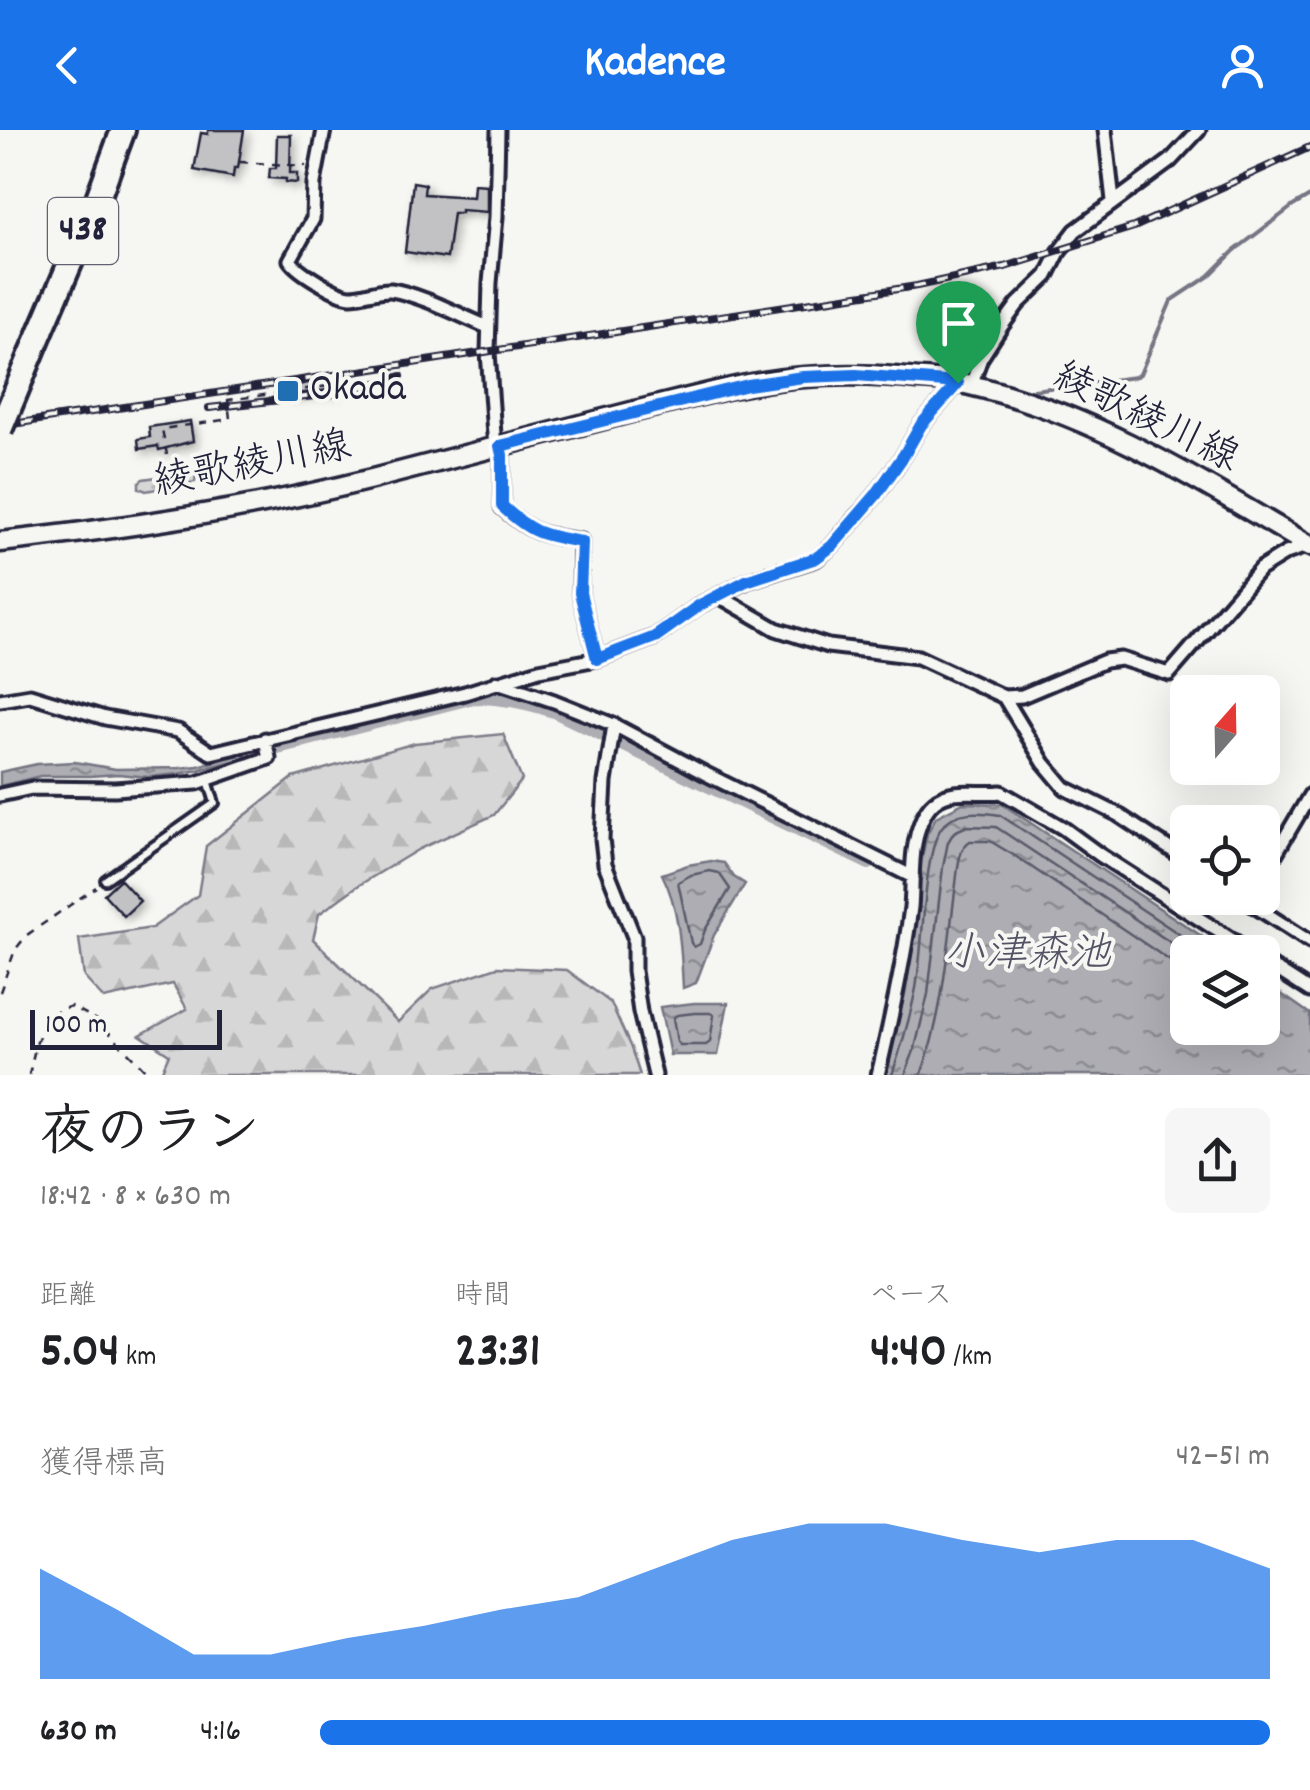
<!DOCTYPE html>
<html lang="ja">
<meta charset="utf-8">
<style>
body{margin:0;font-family:Dekko,"Klee One",sans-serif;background:#f6f6f6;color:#202124;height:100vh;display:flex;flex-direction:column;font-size:38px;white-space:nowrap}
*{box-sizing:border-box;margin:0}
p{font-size:32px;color:#757577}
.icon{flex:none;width:55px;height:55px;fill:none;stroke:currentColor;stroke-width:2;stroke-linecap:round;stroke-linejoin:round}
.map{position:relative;height:945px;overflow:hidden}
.side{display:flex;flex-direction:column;background:#fff;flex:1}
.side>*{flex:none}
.needle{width:65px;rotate:20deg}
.tools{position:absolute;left:1170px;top:545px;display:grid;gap:20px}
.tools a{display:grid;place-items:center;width:110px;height:110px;border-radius:15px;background:#fff;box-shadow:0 10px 40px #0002;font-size:50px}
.scale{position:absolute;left:30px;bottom:25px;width:192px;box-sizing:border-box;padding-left:10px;border:5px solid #22223b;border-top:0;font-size:28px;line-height:35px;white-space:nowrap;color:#22223b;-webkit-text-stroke:8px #f6f6f2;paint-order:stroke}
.pin{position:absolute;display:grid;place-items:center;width:85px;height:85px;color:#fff;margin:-102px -42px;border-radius:50% 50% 50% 0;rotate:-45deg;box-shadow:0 0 10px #0007}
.pin .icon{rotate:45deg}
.round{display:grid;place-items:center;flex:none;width:105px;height:105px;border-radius:15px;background:#f6f6f6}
.overview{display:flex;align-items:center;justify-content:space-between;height:170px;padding:0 40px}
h1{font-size:55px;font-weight:700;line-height:75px}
.metrics{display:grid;grid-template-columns:repeat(3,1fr);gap:15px;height:170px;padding:10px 40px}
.metrics div{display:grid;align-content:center}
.metrics b{font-size:50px;font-weight:700}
.metrics small{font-size:28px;font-weight:400}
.metrics p{font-size:28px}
.chart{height:280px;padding:20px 40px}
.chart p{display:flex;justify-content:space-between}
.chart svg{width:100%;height:180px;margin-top:10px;fill:#1a73e8;opacity:.7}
ul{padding:0 40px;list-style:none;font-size:32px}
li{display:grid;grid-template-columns:160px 120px 1fr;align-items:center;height:75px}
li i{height:25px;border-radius:12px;background:#1a73e8}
header{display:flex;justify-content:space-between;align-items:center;height:130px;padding:0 40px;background:#1a73e8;color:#fff;font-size:45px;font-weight:700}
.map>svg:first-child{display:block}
</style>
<header><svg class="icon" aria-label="back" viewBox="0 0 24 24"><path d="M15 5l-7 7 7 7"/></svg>Kadence<svg class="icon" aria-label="person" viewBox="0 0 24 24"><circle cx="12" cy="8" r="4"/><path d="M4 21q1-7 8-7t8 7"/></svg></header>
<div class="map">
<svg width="1310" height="945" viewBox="0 0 1310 945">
<defs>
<pattern id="green-dots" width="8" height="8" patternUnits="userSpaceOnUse" patternTransform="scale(2.5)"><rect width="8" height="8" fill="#d7d7d7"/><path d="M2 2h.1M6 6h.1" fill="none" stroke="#b8b8b9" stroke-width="1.8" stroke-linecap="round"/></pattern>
<pattern id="forest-firs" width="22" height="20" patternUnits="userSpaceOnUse" patternTransform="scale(2.5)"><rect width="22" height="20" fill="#d7d7d7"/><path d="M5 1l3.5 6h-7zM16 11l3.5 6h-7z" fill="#b8b8b9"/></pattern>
<pattern id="water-ripples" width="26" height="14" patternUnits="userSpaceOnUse" patternTransform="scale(2.5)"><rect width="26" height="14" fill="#adadb3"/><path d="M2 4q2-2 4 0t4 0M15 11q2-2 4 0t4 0" fill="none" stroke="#8c8c93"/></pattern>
<filter id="shadow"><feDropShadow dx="4.5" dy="4.5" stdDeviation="5" flood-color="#0004"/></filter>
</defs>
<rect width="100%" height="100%" fill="#f6f6f2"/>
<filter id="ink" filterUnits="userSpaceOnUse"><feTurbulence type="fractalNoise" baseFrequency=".01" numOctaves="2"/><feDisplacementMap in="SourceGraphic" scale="20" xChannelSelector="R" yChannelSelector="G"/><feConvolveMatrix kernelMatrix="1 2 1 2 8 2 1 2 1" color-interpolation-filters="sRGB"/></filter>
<g filter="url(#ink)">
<path fill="url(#green-dots)" stroke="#7c7c89" stroke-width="2.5" d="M192 342 196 345 195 352 146 361 139 358V352L143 349Z"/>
<path fill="url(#forest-firs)" stroke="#7c7c89" stroke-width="2.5" d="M503 604 522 650 494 685 419 719 356 757 319 784 313 809 398 892 432 859 497 837 567 840 611 873 631 918 640 945H160L169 924 140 905 187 879 173 854 104 869 84 847 79 809 152 798 198 765 206 716 293 648 415 613Z"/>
<path fill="url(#water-ripples)" stroke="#757583" stroke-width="2.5" d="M258 620 259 624 199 640 178 644 149 647 118 644 90 646H40L0 656V642L37 634 75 632 116 639 179 638 198 636Z
M963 673 1002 674 1200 805 1222 822H1188V898H1262L1263 851 1310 884V945H881L893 911 906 860 921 733 927 704 936 687Z
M711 731 724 733 734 747 745 754 714 805 696 853 683 858C681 820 680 779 662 744L688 735Z
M694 873H728L718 925H670L660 877Z"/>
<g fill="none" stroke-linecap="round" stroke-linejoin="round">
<path stroke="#5a5a6b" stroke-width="2.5" d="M710 741 719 743 730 759 705 800 700 814 694 817 691 813 678 752 691 745Z
M695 883H710L714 885 710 912 706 915H680L677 912 673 888 677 885Z
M892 945C901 918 909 891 915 863 924 825 922 723 942 697 955 679 981 682 1000 685L1206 822
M905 945 915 918 928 864 943 737 948 712 954 702 967 696 996 697 1188 824
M921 945C944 882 947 820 956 754 958 739 958 719 970 711H990L1015 726 1188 843"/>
<path stroke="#757583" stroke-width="4" d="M1034 260 1135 247 1140 244 1171 171 1209 146 1234 121 1293 76 1310 66"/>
<path stroke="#adadb3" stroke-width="14" d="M258 622 474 567C503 567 527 572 554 581L869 733"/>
</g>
<path fill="#c2c2c4" stroke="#22223b" stroke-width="2.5" filter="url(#shadow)" d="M208 0H244L238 38H234L233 47 194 40 201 3 208 4Z
M277 5H291L290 43H297V53L286 52V49L269 48 270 38H276Z
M413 52 425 54 424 64 473 67 474 54 487 55V82L461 80V83H453L447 128 405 122Z
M335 248 337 259 288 265 287 257Z
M190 291 193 311 159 320 158 316 139 319 138 309 150 307 149 297Z
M120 749 140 771 124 786 104 764Z"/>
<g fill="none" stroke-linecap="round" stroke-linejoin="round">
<defs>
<path id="lane" d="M105 750 215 673 208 650"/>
<path id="street" d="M324 0 314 53 313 89 290 130C298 142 337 165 351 166 364 166 377 159 391 160 419 164 461 186 488 197
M1105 0 1113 71
M971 255 981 228 1001 197 1018 174 1047 146 1059 122 1075 101 1170 31 1199 0
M500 316 502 325V377C532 404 542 405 581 411L580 463 597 529
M495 318 488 222 490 153 496 87 498 0
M719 466 776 499 828 516 918 527 1004 567 1022 566 1105 531 1121 529 1169 544 1260 439 1286 423 1309 415
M497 552 554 571 614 595 704 643 913 747
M1004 567 1044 633 1065 658 1117 684 1188 731
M0 570 30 565 105 588 178 601 211 623 465 563 539 540 597 529 655 507 700 475 747 451 816 429 832 416 876 365 904 325 921 295 958 253
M614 595 605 652 602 709 605 734 634 807V841L640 882 655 945
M0 665 32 658 115 659 197 653 269 628 265 609
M1262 747 1310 665
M1242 768 1310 812
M1262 830 1310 861
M878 945C891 890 904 833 911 777 913 756 911 734 915 714 917 701 923 681 934 672 952 656 980 665 1001 662L1063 698 1100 725 1251 822"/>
<path id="secondary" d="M0 412C125 398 249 380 372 349 460 327 547 303 635 281 691 268 748 251 805 247 842 244 881 245 918 249 935 250 953 251 970 255 1095 284 1201 352 1310 416"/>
<path id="highway" d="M41 201 98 68 123 0"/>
</defs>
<use href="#lane" stroke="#22223b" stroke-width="14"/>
<use href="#street" stroke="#22223b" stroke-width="19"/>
<use href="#secondary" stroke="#22223b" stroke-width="25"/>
<use href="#highway" stroke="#22223b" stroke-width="30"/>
<path stroke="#22223b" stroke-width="2.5" stroke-dasharray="8 8" stroke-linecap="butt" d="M240 32 306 36
M167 325 162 299 230 289 228 270 329 256
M0 862 15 820 27 805 96 757
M29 945C34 925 37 896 55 883 59 879 65 879 71 876L97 890 150 945"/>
<use href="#lane" stroke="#f6f6f2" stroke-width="6"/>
<use href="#street" stroke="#f6f6f2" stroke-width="11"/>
<use href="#secondary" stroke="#f6f6f2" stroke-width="18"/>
<use href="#highway" stroke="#f6f6f2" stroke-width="22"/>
<defs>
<path id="rail" d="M209 278 341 263 401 246
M0 296 917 156 1005 137 1134 97 1310 17"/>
</defs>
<use href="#rail" stroke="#22223b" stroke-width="8"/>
<use href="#rail" stroke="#f6f6f2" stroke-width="4" stroke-dasharray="11" stroke-linecap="butt"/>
<defs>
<path id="highway-bridge" d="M0 300 41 201"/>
</defs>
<use href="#highway-bridge" stroke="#22223b" stroke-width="30" stroke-linecap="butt"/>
<use href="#highway-bridge" stroke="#f6f6f2" stroke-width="22"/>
</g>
</g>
<g fill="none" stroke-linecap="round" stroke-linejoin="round" filter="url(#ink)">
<defs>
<path id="route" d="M856 245 958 253 921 295 904 325 876 365 832 416 816 428 746 451 700 475 655 507 597 529 580 463 582 412C542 405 532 404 502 376V325L500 316 748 255 803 247Z"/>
</defs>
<use href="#route" stroke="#fff" stroke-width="20"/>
<use href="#route" stroke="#1a73e8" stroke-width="12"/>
</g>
<rect fill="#1f6fb2" stroke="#f6f6f2" stroke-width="4" x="276" y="249" width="24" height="24" rx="5"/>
<g text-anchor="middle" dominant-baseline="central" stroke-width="8" stroke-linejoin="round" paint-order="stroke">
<rect fill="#f6f6f2" stroke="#626272" stroke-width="2.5" x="48" y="68" width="70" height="66" rx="8"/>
<g font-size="38" font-weight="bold" fill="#22223b">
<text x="83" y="101">438</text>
</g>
<g font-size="40" fill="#22223b" stroke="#f6f6f2" text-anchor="start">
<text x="310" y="261">Okada</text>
</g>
<g font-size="40" fill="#22223b" stroke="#f6f6f2">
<text transform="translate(1145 290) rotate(26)">綾歌綾川線</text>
<text transform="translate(253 337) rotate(-11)">綾歌綾川線</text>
</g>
<g font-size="42" font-style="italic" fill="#535365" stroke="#f6f6f2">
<text x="1027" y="827">小津森池</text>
</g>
</g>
</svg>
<div class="tools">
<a><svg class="needle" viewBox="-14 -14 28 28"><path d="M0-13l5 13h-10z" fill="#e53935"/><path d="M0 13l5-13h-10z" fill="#757577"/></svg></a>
<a><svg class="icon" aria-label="locate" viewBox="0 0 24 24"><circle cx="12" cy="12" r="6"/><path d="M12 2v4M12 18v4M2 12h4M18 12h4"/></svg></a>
<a><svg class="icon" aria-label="layers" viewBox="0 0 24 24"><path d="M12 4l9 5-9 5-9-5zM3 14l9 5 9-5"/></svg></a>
</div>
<div class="scale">100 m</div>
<div class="pin" style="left:958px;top:253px;background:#1e9e55"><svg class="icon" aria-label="arrive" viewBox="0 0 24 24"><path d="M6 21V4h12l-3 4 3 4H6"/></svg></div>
</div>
<section class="side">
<div class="overview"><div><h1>夜のラン</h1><p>18:42 · 8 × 630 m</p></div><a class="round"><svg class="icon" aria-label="share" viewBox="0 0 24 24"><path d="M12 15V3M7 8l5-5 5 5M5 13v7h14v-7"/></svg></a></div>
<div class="metrics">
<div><p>距離</p><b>5.04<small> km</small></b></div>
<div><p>時間</p><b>23:31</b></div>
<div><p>ペース</p><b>4:40<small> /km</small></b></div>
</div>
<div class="chart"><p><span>獲得標高</span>42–51 m</p>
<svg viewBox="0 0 160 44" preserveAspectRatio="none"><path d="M0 44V17L10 27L20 38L30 38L40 34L50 31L60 27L70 24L80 17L90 10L100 6L110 6L120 10L130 13L140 10L150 10L160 17V44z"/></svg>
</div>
<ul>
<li><b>630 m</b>4:16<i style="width:100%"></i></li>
</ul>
</section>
